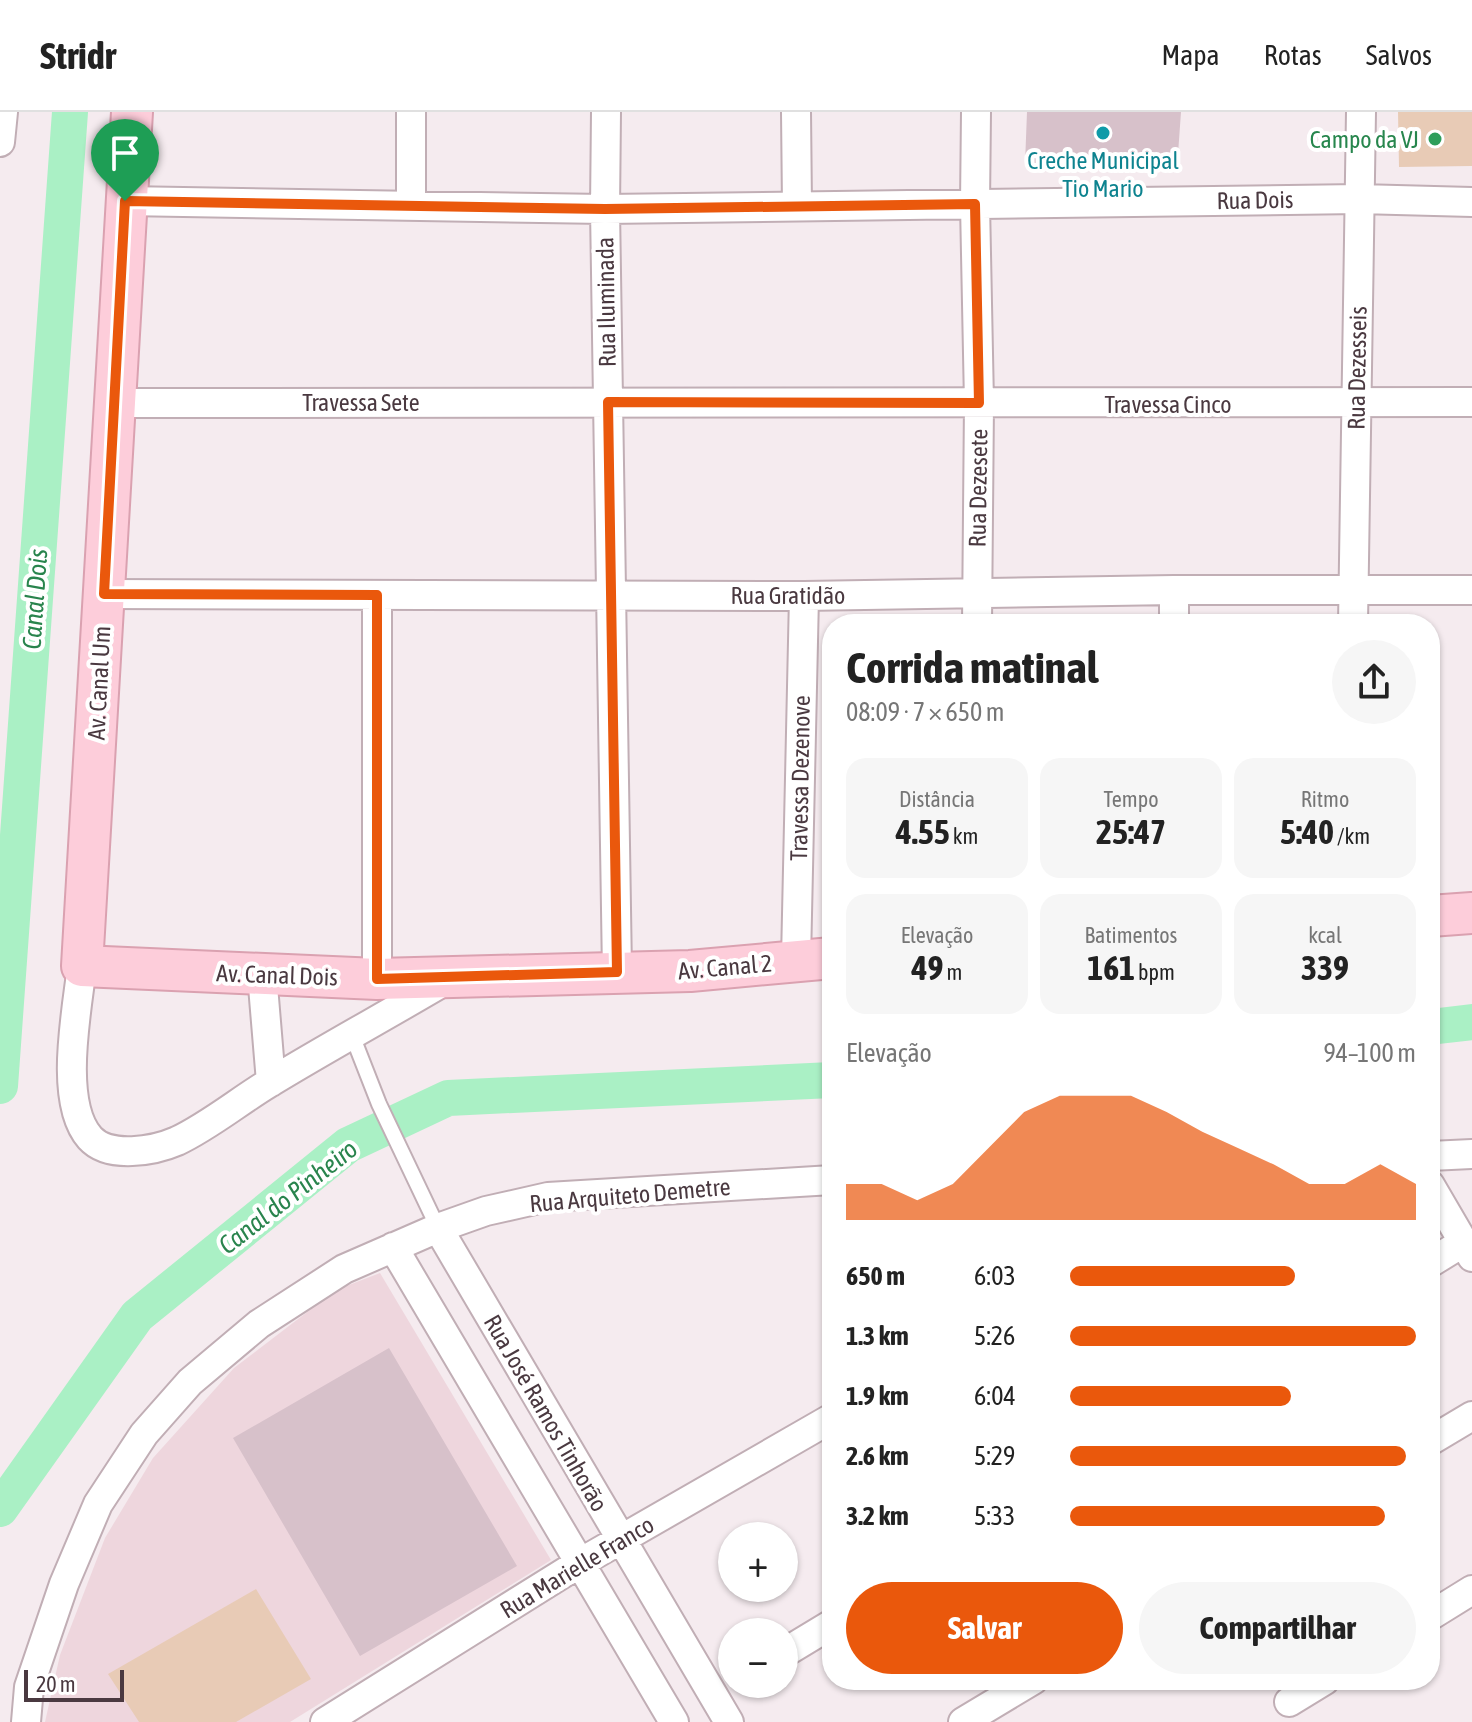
<!DOCTYPE html>
<html lang="pt">
<meta charset="utf-8">
<style>
body{margin:0;font-family:"Asap Condensed",sans-serif;background:#f6f6f6;color:#222;height:100vh;display:flex;flex-direction:column;font-size:30px;white-space:nowrap}
*{box-sizing:border-box;margin:0}
p{font-size:26px;color:#767676}
.icon{flex:none;width:44px;height:44px;fill:none;stroke:currentColor;stroke-width:2;stroke-linecap:round;stroke-linejoin:round}
.map{position:relative;flex:1;overflow:hidden}
.details{position:absolute;left:822px;top:502px;width:618px;height:1076px;display:flex;flex-direction:column;background:#fff;border-radius:32px;box-shadow:0 2px 6px #0004}
.details>*{flex:none}
.fabs{position:absolute;left:718px;top:1410px;display:grid;gap:16px}
.fabs a{display:grid;place-items:center;width:80px;height:80px;border-radius:50%;background:#fff;box-shadow:0 2px 6px #0004;font-size:40px}
.scale{position:absolute;left:24px;bottom:20px;width:100px;box-sizing:border-box;padding-left:8px;border:4px solid #4a3940;border-top:0;font-size:22px;line-height:28px;white-space:nowrap;color:#4a3940;-webkit-text-stroke:6px #fff;paint-order:stroke}
.pin{position:absolute;display:grid;place-items:center;width:68px;height:68px;color:#fff;margin:-82px -34px;border-radius:50% 50% 50% 0;rotate:-45deg;box-shadow:0 0 8px #0007}
.pin .icon{rotate:45deg}
.round{display:grid;place-items:center;flex:none;width:84px;height:84px;border-radius:42px;background:#f6f6f6}
.headline{display:flex;align-items:center;justify-content:space-between;height:136px;padding:0 24px}
h1{font-size:44px;font-weight:700;line-height:60px}
.figures{display:grid;grid-template-columns:repeat(3,1fr);gap:12px;height:136px;padding:8px 24px}
.figures div{display:grid;align-content:center;border-radius:20px;background:#f6f6f6;text-align:center}
.figures b{font-size:34px;font-weight:700}
.figures small{font-size:22px;font-weight:400}
.figures p{font-size:22px}
.chart{height:224px;padding:16px 24px}
.chart p{display:flex;justify-content:space-between}
.chart svg{width:100%;height:144px;margin-top:8px;fill:#ea580c;opacity:.7}
.cta{display:flex;gap:16px;margin-top:auto;padding:16px 24px}
.cta a{flex:1;height:92px;border-radius:48px;background:#ea580c;color:#fff;font-size:32px;font-weight:700;line-height:92px;text-align:center}
.cta a+a{background:#f6f6f6;color:#222}
ul{padding:0 24px;list-style:none;font-size:26px}
li{display:grid;grid-template-columns:128px 96px 1fr;align-items:center;height:60px}
li i{height:20px;border-radius:10px;background:#ea580c}
header{display:flex;align-items:center;gap:48px;box-sizing:border-box;height:112px;padding:0 40px;background:#fff;border-bottom:2px solid #e0e0e0}
header strong{font-size:38px}
nav{display:flex;gap:44px;margin-inline-start:auto;font-size:28px}
.map>svg:first-child{display:block}
</style>
<header>
<strong>Stridr</strong>
<nav><a>Mapa</a><a>Rotas</a><a>Salvos</a></nav>
</header>
<div class="map">
<svg width="1472" height="1610" viewBox="0 0 1472 1610">
<rect width="100%" height="100%" fill="#f5ebef"/>
<path fill="#eed6dd" d="M380 1161 551 1448 290 1610H45L60 1543 105 1426 153 1346 234 1256 336 1178Z"/>
<path fill="#e8cbb6" d="M1398 0H1472V54L1399 55Z
M256 1477 311 1567 236 1610H139L108 1562Z"/>
<g fill="none" stroke-linecap="round" stroke-linejoin="round">
<path stroke="#aaf0c5" stroke-width="36" d="M1430 915 1472 910
M0 974 70 0
M0 1397 137 1204 348 1033 448 986 832 968"/>
</g>
<path fill="#d7c1ca" d="M1027 0H1181L1178 42 1025 52Z
M389 1236 517 1454 360 1544 233 1326Z"/>
<g fill="none" stroke-linecap="round" stroke-linejoin="round">
<defs>
<path id="lane" d="M352 923 379 992 438 1116"/>
<path id="street" d="M411 0V93
M606 0 605 97 617 860
M796 0 797 93
M976 0 975 92 979 291 977 512
M0 30 3 0
M125 89 605 97 1359 87 1472 90
M114 291 1472 290
M1174 478V512
M104 482 804 484 1174 478H1472
M377 483V867
M1353 512 1361 0
M796 848 804 484
M82 854C77 898 58 990 90 1026 109 1047 154 1039 177 1029 209 1014 239 989 269 971 328 935 389 902 448 867
M262 862 271 970
M1430 1044 1472 1042
M1430 1073 1472 1145
M438 1116 729 1610
M393 1135 674 1610
M1430 1151 1464 1130
M1430 1329 1472 1304
M1430 1504 1472 1478
M784 1541 832 1512
M1289 1590 1325 1568
M26 1610 29 1575 64 1472 98 1392 144 1322 190 1270 259 1212 344 1157 438 1116 486 1099 548 1085 832 1068
M325 1610 578 1452 832 1306
M963 1610 1033 1568"/>
<path id="secondary" d="M132 0 82 854 377 867 690 859 832 846
M1430 804 1472 801"/>
</defs>
<use href="#lane" stroke="#c1aeb5" stroke-width="18"/>
<use href="#street" stroke="#c1aeb5" stroke-width="32"/>
<use href="#secondary" stroke="#daa1b0" stroke-width="44"/>
<use href="#lane" stroke="#fff" stroke-width="14"/>
<use href="#street" stroke="#fff" stroke-width="28"/>
<use href="#secondary" stroke="#fdcdda" stroke-width="40"/>
</g>
<g fill="none" stroke-linecap="round" stroke-linejoin="round">
<defs>
<path id="route" d="M125 89 605 97 975 92 979 291 608 290 617 860 377 867V483L104 482Z"/>
</defs>
<use href="#route" stroke="#fff" stroke-width="16"/>
<use href="#route" stroke="#ea580c" stroke-width="10"/>
</g>
<circle fill="#0f9aa8" stroke="#fff" stroke-width="3" cx="1103" cy="21" r="8"/>
<circle fill="#2e9e5b" stroke="#fff" stroke-width="3" cx="1435" cy="27" r="8"/>
<g text-anchor="middle" dominant-baseline="central" stroke-width="8" stroke-linejoin="round" paint-order="stroke">
<g font-size="24" fill="#27864d" stroke="#fff" text-anchor="end">
<text x="1419" y="27">Campo da VJ</text>
</g>
<g font-size="24" fill="#0d838f" stroke="#fff">
<text x="1103" y="48">Creche Municipal<tspan x="1103" dy="28">Tio Mario</tspan></text>
</g>
<g font-size="24" fill="#4a3940" stroke="#fff">
<text transform="translate(1255 88) rotate(-1)">Rua Dois</text>
<text transform="translate(606 190) rotate(-91)">Rua Iluminada</text>
<text transform="translate(1357 256) rotate(-89)">Rua Dezesseis</text>
<text x="361" y="290">Travessa Sete</text>
<text x="1168" y="292">Travessa Cinco</text>
<text transform="translate(978 376) rotate(-89)">Rua Dezesete</text>
<text x="788" y="483">Rua Gratidão</text>
<text transform="translate(99 571) rotate(-87)">Av. Canal Um</text>
<text transform="translate(800 666) rotate(-89)">Travessa Dezenove</text>
<text transform="translate(725 855) rotate(-5)">Av. Canal 2</text>
<text transform="translate(277 863) rotate(2)">Av. Canal Dois</text>
<text transform="translate(630 1083) rotate(-5)">Rua Arquiteto Demetre</text>
<text transform="translate(546 1301) rotate(60)">Rua José Ramos Tinhorão</text>
<text transform="translate(577 1455) rotate(-31)">Rua Marielle Franco</text>
</g>
<g font-size="26" font-style="italic" fill="#29844d" stroke="#fff">
<text transform="translate(35 487) rotate(-86)">Canal Dois</text>
<text transform="translate(288 1085) rotate(-38)">Canal do Pinheiro</text>
</g>
</g>
</svg>
<div class="fabs">
<a>+</a>
<a>−</a>
</div>
<div class="scale">20 m</div>
<div class="pin" style="left:125px;top:89px;background:#1e9e55"><svg class="icon" aria-label="arrive" viewBox="0 0 24 24"><path d="M6 21V4h12l-3 4 3 4H6"/></svg></div>
<section class="details">
<div class="headline"><div><h1>Corrida matinal</h1><p>08:09 · 7 × 650 m</p></div><a class="round"><svg class="icon" aria-label="share" viewBox="0 0 24 24"><path d="M12 15V3M7 8l5-5 5 5M5 13v7h14v-7"/></svg></a></div>
<div class="figures">
<div><p>Distância</p><b>4.55<small> km</small></b></div>
<div><p>Tempo</p><b>25:47</b></div>
<div><p>Ritmo</p><b>5:40<small> /km</small></b></div>
</div>
<div class="figures">
<div><p>Elevação</p><b>49<small> m</small></b></div>
<div><p>Batimentos</p><b>161<small> bpm</small></b></div>
<div><p>kcal</p><b>339</b></div>
</div>
<div class="chart"><p><span>Elevação</span>94–100 m</p>
<svg viewBox="0 0 160 44" preserveAspectRatio="none"><path d="M0 44V33L10 33L20 38L30 33L40 22L50 11L60 6L70 6L80 6L90 11L100 17L110 22L120 27L130 33L140 33L150 27L160 33V44z"/></svg>
</div>
<ul>
<li><b>650 m</b>6:03<i style="width:65%"></i></li>
<li><b>1.3 km</b>5:26<i style="width:100%"></i></li>
<li><b>1.9 km</b>6:04<i style="width:64%"></i></li>
<li><b>2.6 km</b>5:29<i style="width:97%"></i></li>
<li><b>3.2 km</b>5:33<i style="width:91%"></i></li>
</ul>
<div class="cta"><a>Salvar</a><a>Compartilhar</a></div>
</section>
</div>
